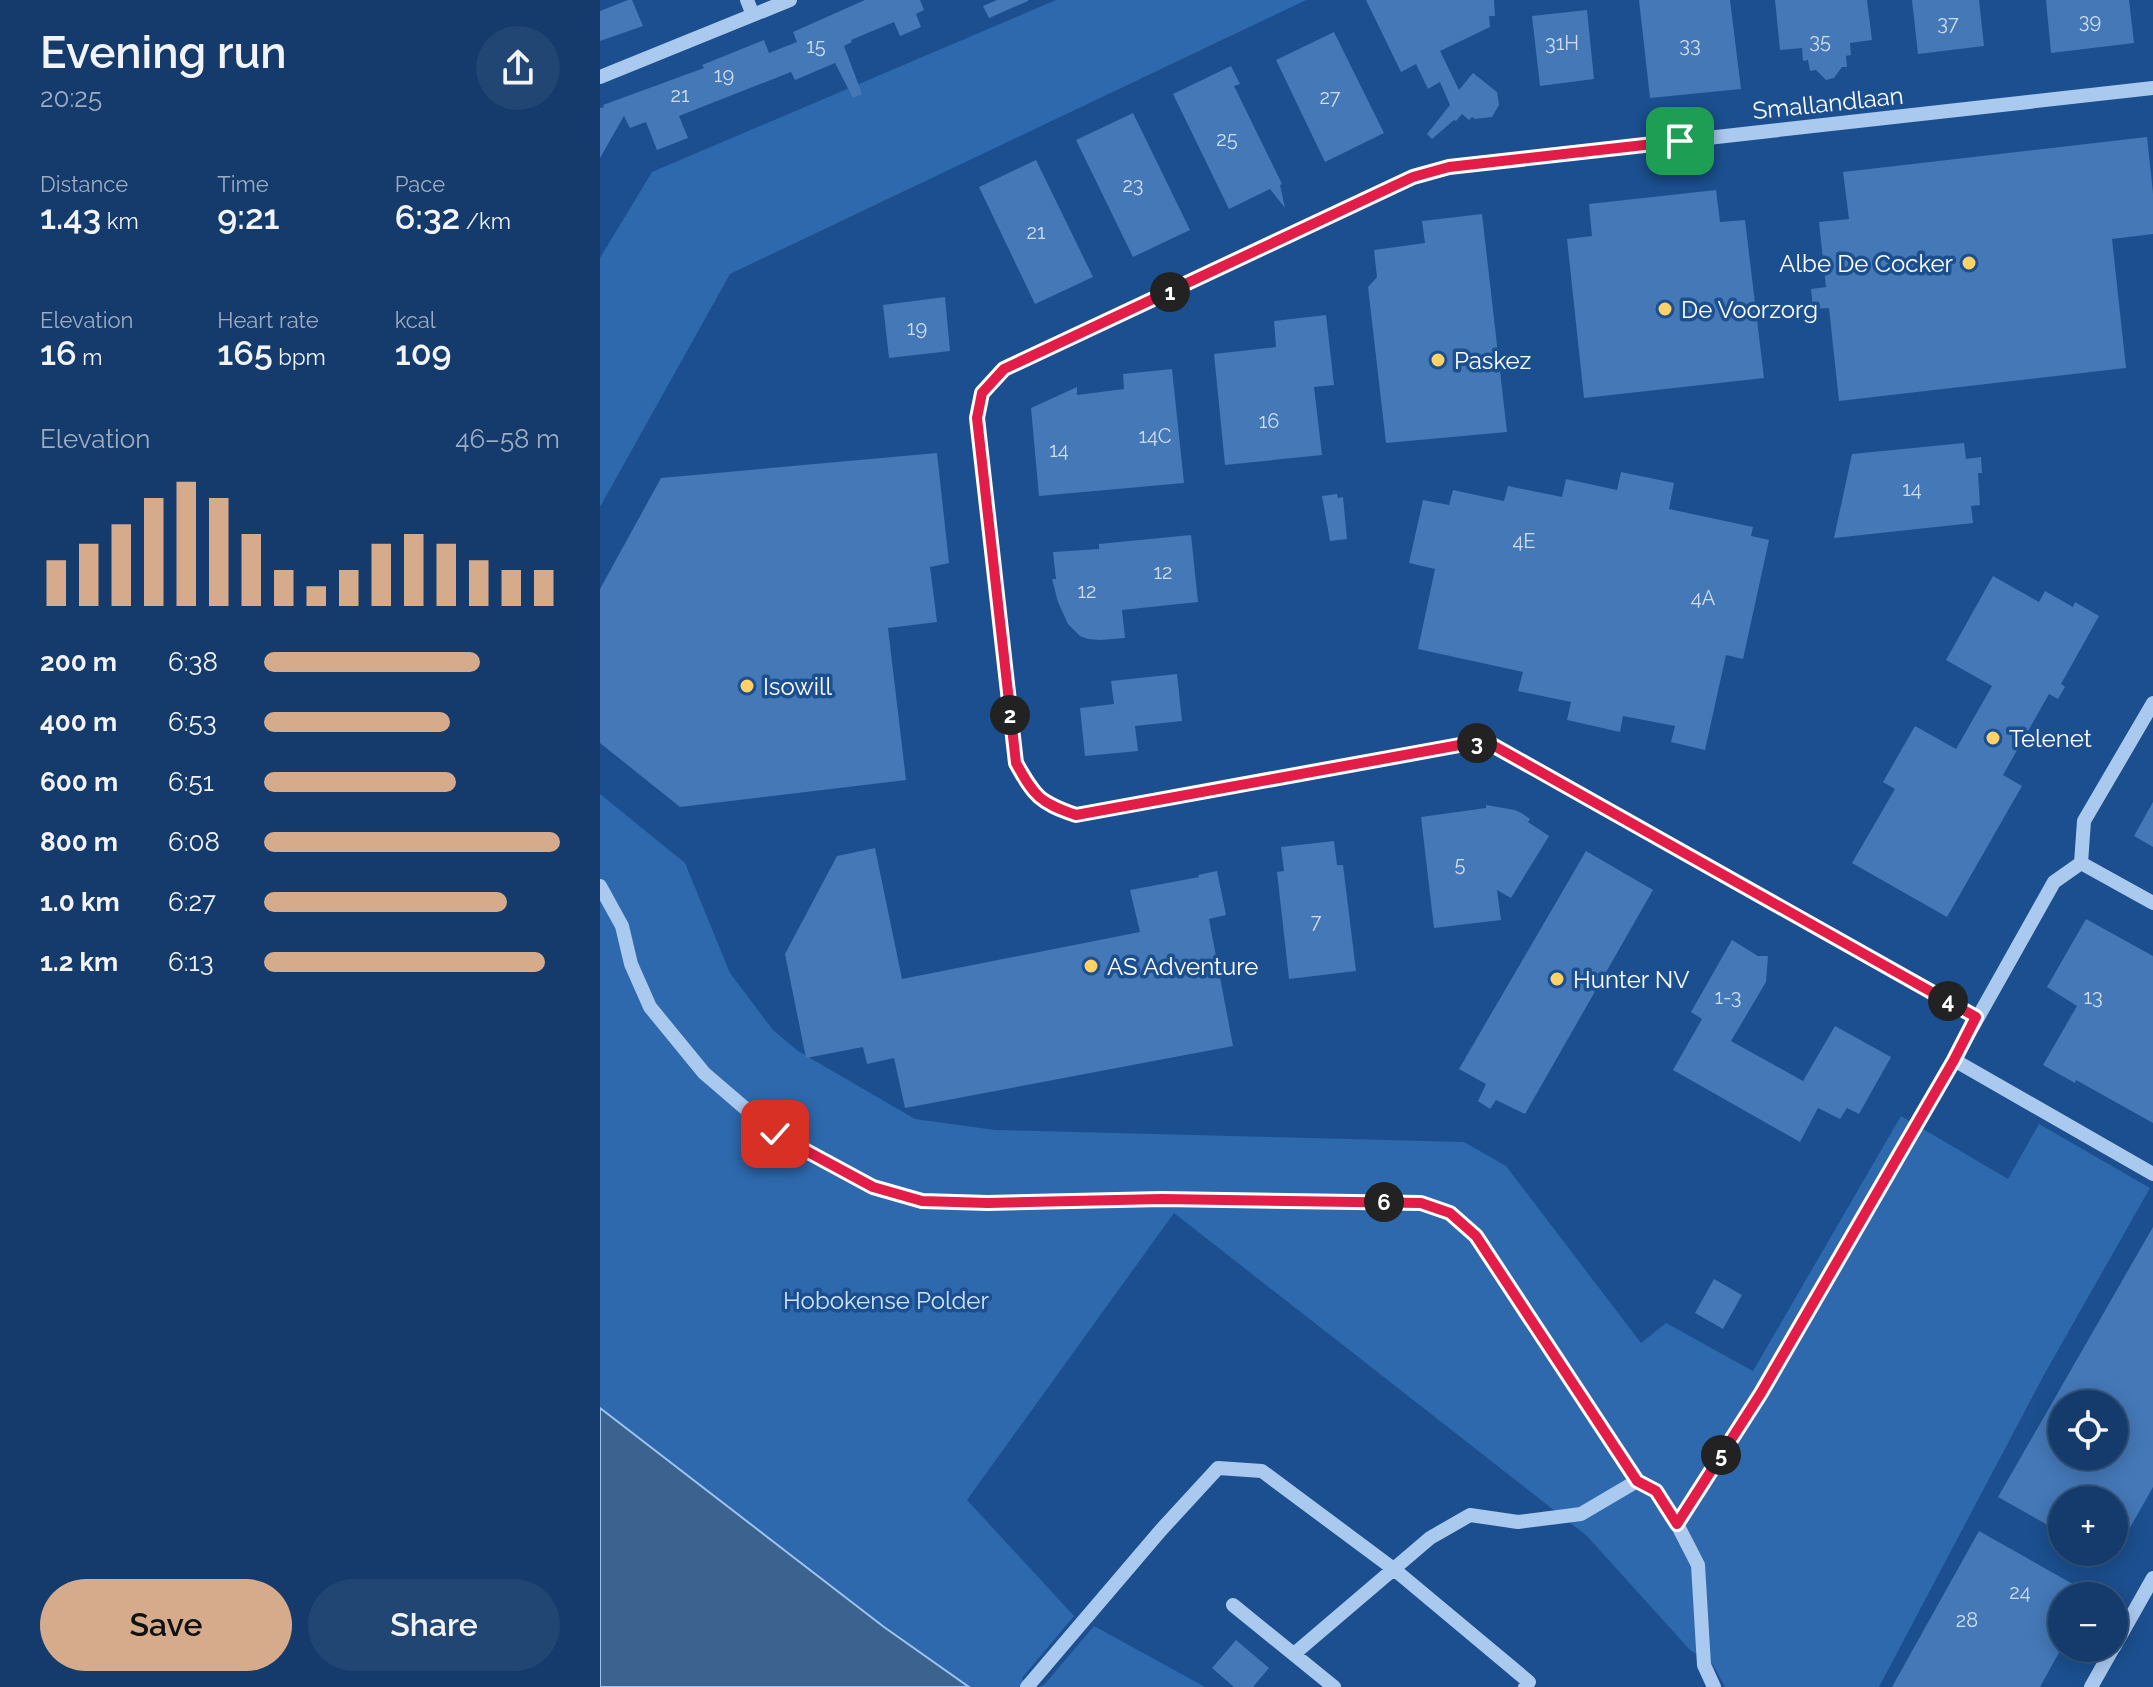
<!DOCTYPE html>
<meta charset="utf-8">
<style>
body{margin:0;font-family:Raleway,sans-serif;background:#214673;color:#f1f3f6;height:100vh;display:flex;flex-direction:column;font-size:30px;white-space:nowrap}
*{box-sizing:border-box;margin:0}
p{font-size:26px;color:#9dadc1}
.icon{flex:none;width:44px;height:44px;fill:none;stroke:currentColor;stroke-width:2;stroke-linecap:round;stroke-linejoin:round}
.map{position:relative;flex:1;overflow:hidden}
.sheet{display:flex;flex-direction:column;background:#143b6b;width:600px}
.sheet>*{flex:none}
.tools{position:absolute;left:1448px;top:1390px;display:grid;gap:16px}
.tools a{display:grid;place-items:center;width:80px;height:80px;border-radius:50%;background:#143b6b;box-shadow:0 4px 20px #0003,0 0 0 2px #33557e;font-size:40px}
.pin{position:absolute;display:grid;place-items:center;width:68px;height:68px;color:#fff;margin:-34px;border-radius:16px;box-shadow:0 4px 12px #0006}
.km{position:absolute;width:40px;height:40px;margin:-20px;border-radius:50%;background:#222;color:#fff;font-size:22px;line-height:40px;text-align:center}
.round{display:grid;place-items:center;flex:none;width:84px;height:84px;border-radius:42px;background:#214673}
.overview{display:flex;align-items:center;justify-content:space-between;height:136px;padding:0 40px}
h1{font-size:44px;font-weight:600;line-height:60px}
.metrics{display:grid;grid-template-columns:repeat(3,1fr);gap:12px;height:136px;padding:8px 40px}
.metrics div{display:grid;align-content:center}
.metrics b{font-size:34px;font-weight:600}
.metrics small{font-size:22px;font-weight:400}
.metrics p{font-size:22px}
.chart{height:224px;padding:16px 40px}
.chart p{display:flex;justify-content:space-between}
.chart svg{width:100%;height:144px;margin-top:8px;stroke:#d6ab8b;stroke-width:6}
.cta{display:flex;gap:16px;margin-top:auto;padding:16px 40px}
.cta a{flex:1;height:92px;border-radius:48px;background:#d6ab8b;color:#111;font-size:32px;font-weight:600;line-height:92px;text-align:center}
.cta a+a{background:#214673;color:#f1f3f6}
ul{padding:0 40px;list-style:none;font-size:26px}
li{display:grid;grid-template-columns:128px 96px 1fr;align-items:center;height:60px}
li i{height:20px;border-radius:10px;background:#d6ab8b}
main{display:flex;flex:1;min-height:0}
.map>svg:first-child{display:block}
</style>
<main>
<section class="sheet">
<div class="overview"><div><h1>Evening run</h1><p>20:25</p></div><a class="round"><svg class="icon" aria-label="share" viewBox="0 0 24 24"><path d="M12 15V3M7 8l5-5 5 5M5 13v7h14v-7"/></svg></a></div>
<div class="metrics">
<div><p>Distance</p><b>1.43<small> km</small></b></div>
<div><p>Time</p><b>9:21</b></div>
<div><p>Pace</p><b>6:32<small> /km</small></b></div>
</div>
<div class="metrics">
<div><p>Elevation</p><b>16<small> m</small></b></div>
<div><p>Heart rate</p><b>165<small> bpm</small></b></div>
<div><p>kcal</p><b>109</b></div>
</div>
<div class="chart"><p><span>Elevation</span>46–58 m</p>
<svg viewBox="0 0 160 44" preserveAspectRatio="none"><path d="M5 44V30M15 44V25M25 44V19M35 44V11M45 44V6M55 44V11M65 44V22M75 44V33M85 44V38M95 44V33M105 44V25M115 44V22M125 44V25M135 44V30M145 44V33M155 44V33"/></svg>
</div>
<ul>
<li><b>200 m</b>6:38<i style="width:73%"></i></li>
<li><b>400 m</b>6:53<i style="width:63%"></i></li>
<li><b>600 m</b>6:51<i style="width:65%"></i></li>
<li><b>800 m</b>6:08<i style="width:100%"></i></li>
<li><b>1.0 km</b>6:27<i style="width:82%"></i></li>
<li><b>1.2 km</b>6:13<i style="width:95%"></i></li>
</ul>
<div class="cta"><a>Save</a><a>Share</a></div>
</section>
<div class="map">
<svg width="1553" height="1687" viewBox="0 0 1553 1687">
<rect width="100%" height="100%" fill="#1b4f8f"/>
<path fill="#2e69ad" d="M456 0H706L130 274 0 507V258L52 172Z
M0 794 85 863 130 973 173 1030 198 1051 315 1119 395 1130 864 1142 906 1166 1041 1343 1066 1323 1153 1371 1301 1116 1408 1179 1439 1124 1550 1188 1445 1373 1279 1687H1125L1113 1665 1090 1650 987 1536 574 1213 367 1500 474 1616 422 1678 427 1687H369L284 1627 0 1408Z
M494 1626 605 1687H439L444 1685Z"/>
<path fill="#3c6290" stroke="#9cc4f0" stroke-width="2" d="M0 1408 284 1627 369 1687H0Z"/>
<path fill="#4478b7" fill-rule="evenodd" d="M28 0H32L43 26 0 41V11Z
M265 0H320L324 10 316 14 321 27 300 36 294 22 251 40 252 42 244 46 262 94 253 98 235 63 195 80 191 72 79 116 88 138 57 150 46 122 30 128 24 116 0 158V108L4 107 3 105 104 68 102 65 164 40 169 53 197 42 193 32Z
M397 0H428V1L389 18 383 6Z
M766 0H894L895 16H889L890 27 840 51 859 90 873 73 897 92 899 105 892 117 875 119 872 117 869 120 862 114 856 121 854 120 832 139 827 134 850 105 840 82 828 89 816 64 801 72Z
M1039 0H1130L1141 89 1050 98Z
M1175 0H1267L1272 40 1250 43 1251 55 1246 56 1247 67H1242L1234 78 1226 80 1216 70 1210 71 1208 60 1203 61 1202 48 1180 50Z
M1312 0H1379L1384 46 1318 54Z
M1446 0H1529L1534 43 1451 53Z
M987 10 994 79 940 86 932 16Z
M734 32 784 133 725 162 676 60Z
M631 66 640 84 634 86 682 184 680 185 685 208 670 189 629 209 573 94Z
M533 113 590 230 533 257 476 140Z
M1547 137 1553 193V234L1512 239 1526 368 1239 401 1229 308 1213 309 1211 289 1226 287 1219 222 1249 219 1243 172Z
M436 160 493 277 435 304 379 187Z
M1116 190 1120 222 1145 220 1164 378 984 398 967 239 992 236 989 204Z
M882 214 907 432 786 443 768 287 777 277 774 250 825 243 822 221Z
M345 297 350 351 289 358 283 305Z
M726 315 734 385 714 387 722 455 625 465 614 354 676 347 674 321Z
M572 369 584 483 439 496 431 408 477 387V395L524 389 523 374Z
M1364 443 1366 459 1381 457 1382 473H1378L1380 505 1371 506 1373 523 1234 538 1252 454Z
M337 453 349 563 330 567 337 622 288 628 306 780 80 807 0 743V589L61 478Z
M1021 472 1074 483 1069 509 1153 527 1151 536 1169 540 1143 659 1126 655 1105 750 1071 742 1075 726 1023 716 1020 732 967 720 971 702 918 691 923 672 818 649 835 569 809 563 823 500 849 505 853 490 904 501 908 486 962 497 966 479 1017 490Z
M737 494 738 498 743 497 747 539 730 541 722 496Z
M591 535 598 602 522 610 525 638 500 640 488 639 480 636 468 624 458 602 452 579H456L453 552 499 549V544Z
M1393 576 1439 602 1445 591 1473 607 1475 602 1499 616 1461 684 1465 687 1458 699 1449 694 1403 775 1422 786 1347 917 1252 863 1295 789 1283 782 1315 726 1356 749 1392 686 1346 660Z
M577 674 582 721 535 726 538 751 485 756 480 708 514 704 511 681Z
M1553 802V847L1534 836Z
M886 805 915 810 923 814 930 819 928 822 949 836 911 898 897 890 901 920 834 928 821 817 886 808Z
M734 841 737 865H743L756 971 689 979 677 872 684 871 681 847Z
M275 848 302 979 540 932 530 890 599 877 598 875 617 871 626 915 609 919 633 1046 305 1108 294 1058 267 1064 263 1047 206 1058 185 954 237 856Z
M986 851 1053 890 925 1114 896 1100 890 1109 878 1101 886 1084 859 1069Z
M1486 919 1553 956V1123L1476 1080 1475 1083 1443 1065 1477 1006 1447 987Z
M1132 940 1158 956H1168L1166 982 1131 1041 1203 1081 1235 1026 1291 1057 1259 1114 1247 1108 1240 1119 1218 1108 1200 1142 1073 1070 1102 1019 1091 1012Z
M1553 1227V1487L1514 1556V1500H1462V1533L1398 1497ZM1462 1404H1514V1456H1462Z
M1114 1279 1142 1295 1123 1329 1095 1313Z
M1379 1531 1494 1596H1462V1647L1440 1687H1292Z
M636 1640 669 1668 653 1687H634L612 1668Z"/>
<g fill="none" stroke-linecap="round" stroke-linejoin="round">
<path stroke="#a9c9ee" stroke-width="14" d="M147 0 153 15
M0 77 190 0
M1481 863 1484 821 1553 703
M1481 863 1553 903
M0 886 22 926 31 964 50 1007 104 1073 175 1134 273 1187 322 1201 388 1203 562 1199 821 1203 850 1213 876 1236 1037 1481 1056 1491 1077 1524 1098 1565 1104 1665 1114 1687
M1376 1017 889 743 865 744 476 815C439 802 435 797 416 763L377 418 382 393 404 369 813 177 849 167 1553 88
M1354 1060 1553 1174
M1077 1524 1161 1393 1354 1060 1454 882 1481 863
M633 1605 734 1687
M1514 1647 1553 1578
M694 1654 830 1538 870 1515 918 1522 981 1514 1037 1481
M427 1687 561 1530 618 1468 662 1471 795 1570 929 1682 925 1687
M1491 1687 1513 1648"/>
</g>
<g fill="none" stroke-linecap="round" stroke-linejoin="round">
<defs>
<path id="route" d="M175 1134 273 1187 322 1201 388 1203 562 1199 821 1203 850 1213 876 1236 1037 1481 1056 1491 1077 1524 1161 1393 1354 1060 1376 1017 889 743 865 744 476 815C439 802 435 797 416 763L377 418 382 393 404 369 813 177 849 167 1080 141"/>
</defs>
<use href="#route" stroke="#fff" stroke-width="16"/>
<use href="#route" stroke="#e11d48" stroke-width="10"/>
</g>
<g fill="#ffd166" stroke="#1b4f8f" stroke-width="3">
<circle cx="1369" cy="263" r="8"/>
<circle cx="1065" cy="309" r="8"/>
<circle cx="838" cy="360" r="8"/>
<circle cx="147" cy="686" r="8"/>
<circle cx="1393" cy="738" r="8"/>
<circle cx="491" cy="966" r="8"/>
<circle cx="957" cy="979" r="8"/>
</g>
<g text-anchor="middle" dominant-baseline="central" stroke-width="7" stroke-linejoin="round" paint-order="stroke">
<g font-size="20" fill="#d0dded">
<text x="1490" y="21">39</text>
<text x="1348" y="23">37</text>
<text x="1220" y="41">35</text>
<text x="962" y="43">31H</text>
<text x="1090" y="45">33</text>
<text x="216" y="46">15</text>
<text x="124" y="75">19</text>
<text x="80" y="95">21</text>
<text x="730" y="97">27</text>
<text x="627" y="139">25</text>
<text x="533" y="185">23</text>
<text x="436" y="232">21</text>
<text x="317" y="328">19</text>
<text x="669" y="421">16</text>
<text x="555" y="436">14C</text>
<text x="459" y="450">14</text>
<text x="1312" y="489">14</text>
<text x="924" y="541">4E</text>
<text x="563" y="572">12</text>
<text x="487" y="591">12</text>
<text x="1103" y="598">4A</text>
<text x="860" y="864">5</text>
<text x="716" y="921">7</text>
<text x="1128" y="997">1-3</text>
<text x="1493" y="997">13</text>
<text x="1420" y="1592">24</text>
<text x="1367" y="1620">28</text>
</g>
<g font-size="24" fill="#fff" stroke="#1b4f8f">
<text transform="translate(1228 103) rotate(-6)">Smallandlaan</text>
</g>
<g font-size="24" fill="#fff" stroke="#1b4f8f" text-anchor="start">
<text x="1353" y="263" text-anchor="end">Albe De Cocker</text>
<text x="1081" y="309">De Voorzorg</text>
<text x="854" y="360">Paskez</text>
<text x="163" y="686">Isowill</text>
<text x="1409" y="738">Telenet</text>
<text x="507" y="966">AS Adventure</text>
<text x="973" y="979">Hunter NV</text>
</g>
<g font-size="24" fill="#cfe3fa" stroke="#1b4f8f">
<text x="286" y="1300">Hobokense Polder</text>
</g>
</g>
</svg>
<div class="tools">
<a><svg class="icon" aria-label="locate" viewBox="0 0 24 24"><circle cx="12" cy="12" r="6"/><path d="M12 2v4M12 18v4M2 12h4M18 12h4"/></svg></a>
<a>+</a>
<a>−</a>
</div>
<div class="pin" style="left:1080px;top:141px;background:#1e9e55"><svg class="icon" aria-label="arrive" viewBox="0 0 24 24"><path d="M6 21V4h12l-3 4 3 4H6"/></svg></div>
<div class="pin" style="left:175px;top:1134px;background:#d93025"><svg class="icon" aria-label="check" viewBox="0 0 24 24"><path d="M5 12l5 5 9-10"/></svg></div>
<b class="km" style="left:570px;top:292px">1</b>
<b class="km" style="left:410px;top:715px">2</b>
<b class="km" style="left:877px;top:743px">3</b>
<b class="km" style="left:1348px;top:1001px">4</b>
<b class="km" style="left:1121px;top:1455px">5</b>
<b class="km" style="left:784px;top:1202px">6</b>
</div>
</main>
